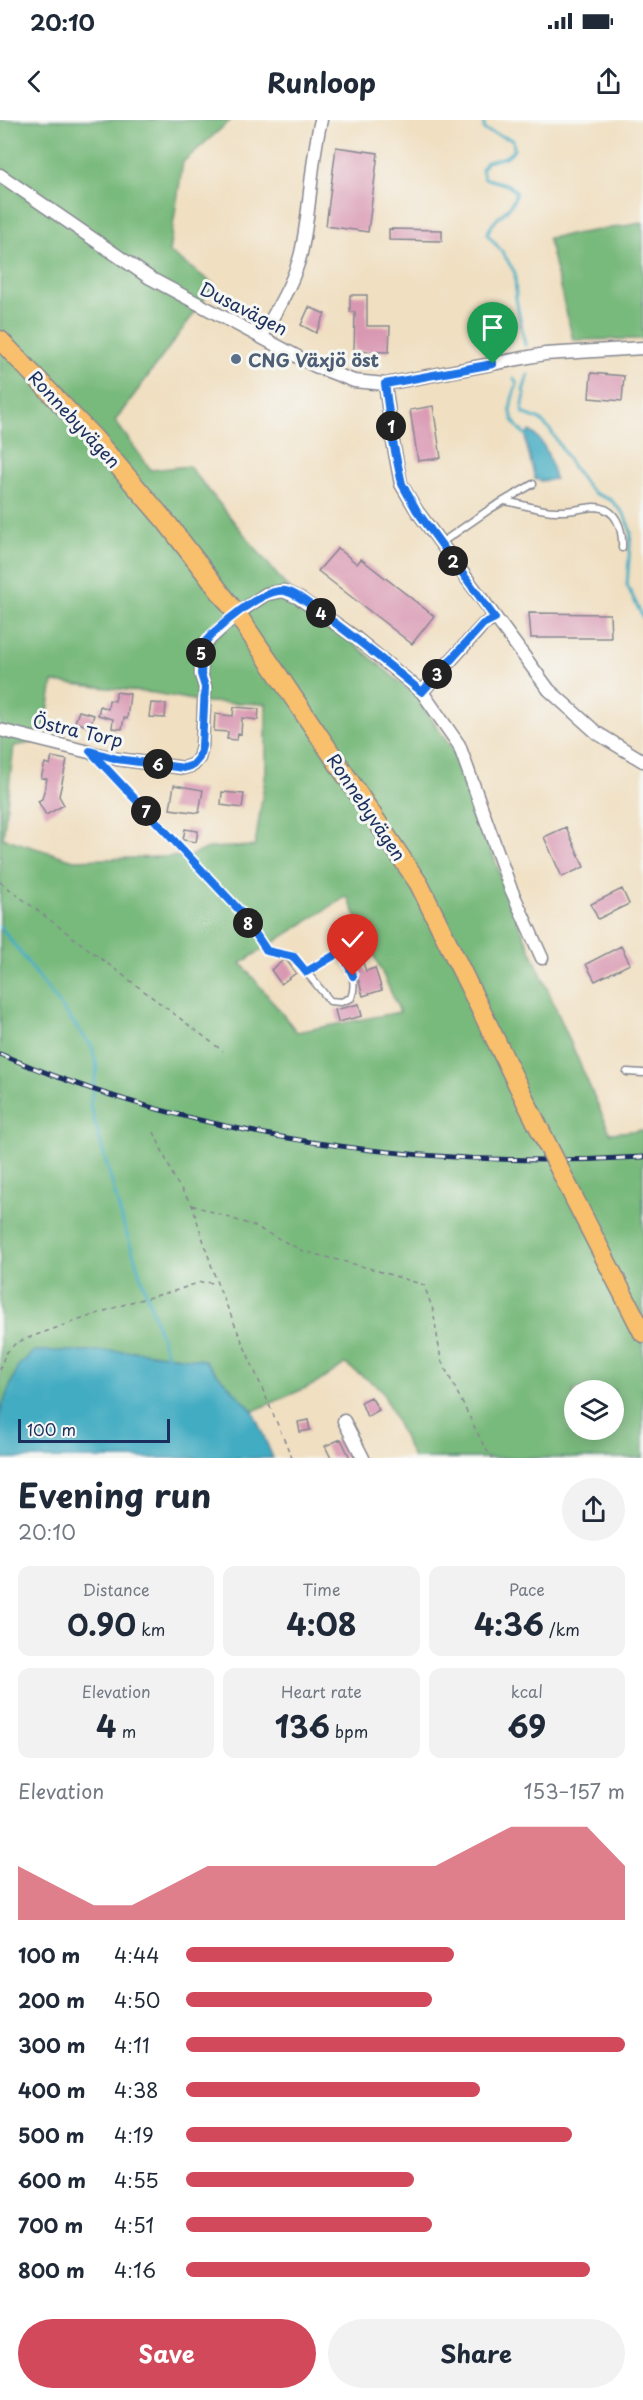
<!DOCTYPE html>
<meta charset="utf-8">
<style>
body{margin:0;font-family:"Playpen Sans",sans-serif;background:#f2f2f3;color:#1f2937;height:100vh;display:flex;flex-direction:column;font-size:22px;white-space:nowrap}
*{box-sizing:border-box;margin:0}
p{font-size:20px;color:#747a83}
.icon{flex:none;width:33px;height:33px;fill:none;stroke:currentColor;stroke-width:2;stroke-linecap:round;stroke-linejoin:round}
.map{position:relative;height:1338px;overflow:hidden}
.drawer{display:flex;flex-direction:column;background:#fff;flex:1}
.drawer>*{flex:none}
.controls{position:absolute;left:564px;top:1260px;display:grid;gap:12px}
.controls a{display:grid;place-items:center;width:60px;height:60px;border-radius:50%;background:#fff;box-shadow:0 3px 15px #0003;font-size:30px}
.scale{position:absolute;left:18px;bottom:15px;width:152px;box-sizing:border-box;padding-left:6px;border:3px solid #1b2f5e;border-top:0;font-size:16px;line-height:21px;white-space:nowrap;color:#1b2f5e;-webkit-text-stroke:4px #f6f6f2;paint-order:stroke}
.pin{position:absolute;display:grid;place-items:center;width:51px;height:51px;color:#fff;margin:-62px -26px;border-radius:50% 50% 50% 0;rotate:-45deg;box-shadow:0 0 6px #0007}
.pin .icon{rotate:45deg}
.km{position:absolute;width:30px;height:30px;margin:-15px;border-radius:50%;background:#222;color:#fff;font-size:16px;line-height:30px;text-align:center}
.round{display:grid;place-items:center;flex:none;width:63px;height:63px;border-radius:32px;background:#f2f2f3}
.overview{display:flex;align-items:center;justify-content:space-between;height:102px;padding:0 18px}
h1{font-size:33px;font-weight:700;line-height:45px}
.stats{display:grid;grid-template-columns:repeat(3,1fr);gap:9px;height:102px;padding:6px 18px}
.stats div{display:grid;align-content:center;border-radius:12px;background:#f2f2f3;text-align:center}
.stats b{font-size:30px;font-weight:700}
.stats small{font-size:16px;font-weight:400}
.stats p{font-size:16px}
.chart{height:168px;padding:12px 18px}
.chart p{display:flex;justify-content:space-between}
.chart svg{width:100%;height:108px;margin-top:6px;fill:#d1495b;opacity:.7}
.button{display:flex;gap:12px;margin-top:auto;padding:12px 18px}
.button a{flex:1;height:69px;border-radius:36px;background:#d1495b;color:#fff;font-size:24px;font-weight:700;line-height:69px;text-align:center}
.button a+a{background:#f2f2f3;color:#1f2937}
ul{padding:0 18px;list-style:none;font-size:20px}
li{display:grid;grid-template-columns:96px 72px 1fr;align-items:center;height:45px}
li i{height:15px;border-radius:8px;background:#d1495b}
.status{display:flex;justify-content:space-between;align-items:center;height:42px;padding:0 30px;background:#fff;direction:ltr}
.status svg{height:16px;fill:currentColor}
header{display:flex;justify-content:space-between;align-items:center;height:78px;padding:0 18px;background:#fff;font-size:27px;font-weight:700}
.map>svg:first-child{display:block}
</style>
<div class="status"><b>20:10</b><svg viewBox="0 0 49 12"><path d="M0 12V9h3v3zM5 12V6h3v6zM10 12V3h3v9zM15 12V0h3v12zM26 1h20v11H26zM47 4h2v5h-2z"/></svg></div>
<header><svg class="icon" aria-label="back" viewBox="0 0 24 24"><path d="M15 5l-7 7 7 7"/></svg>Runloop<svg class="icon" aria-label="share" viewBox="0 0 24 24"><path d="M12 15V3M7 8l5-5 5 5M5 13v7h14v-7"/></svg></header>
<div class="map">
<svg width="643" height="1338" viewBox="0 0 643 1338">
<rect width="100%" height="100%" fill="#f6f6f2"/>
<filter id="ink" filterUnits="userSpaceOnUse"><feTurbulence type="fractalNoise" baseFrequency=".0167" numOctaves="2"/><feDisplacementMap in="SourceGraphic" scale="12" xChannelSelector="R" yChannelSelector="G"/><feConvolveMatrix kernelMatrix="1 2 1 2 8 2 1 2 1" color-interpolation-filters="sRGB"/></filter>
<filter id="wash" filterUnits="userSpaceOnUse"><feTurbulence type="fractalNoise" baseFrequency=".008" numOctaves="4" result="noise"/><feDisplacementMap in="SourceGraphic" scale="24" xChannelSelector="R" yChannelSelector="G"/><feGaussianBlur stdDeviation="1.35" result="paint"/><feColorMatrix in="noise" values="0 0 0 0 0 0 0 0 0 0 0 0 0 0 0 0 0 1.4 0 .05"/><feComposite in="paint" operator="in"/></filter>
<g filter="url(#wash)">
<rect width="100%" height="100%" fill="#f0dfc1"/>
<path fill="#78b97b" stroke="#4a746c" stroke-width="1.5" fill-rule="evenodd" d="M0 0H231L183 42 169 132 215 165 115 301 151 350 189 346 286 466 416 576 458 638 513 790 610 1013 643 1010V1338H413L381 1269 345 1244 317 1263 253 1291 203 1240 133 1231 2 1287 0 1295ZM53 562 154 573 204 582 266 584V651L255 726 208 728 190 736 74 740 3 718 14 626 43 621ZM347 776 400 892 297 912 241 843ZM574 1270H614V1310H574Z
M643 103V219L573 220 548 118Z"/>
<path fill="#42acc2" stroke="#2e6e90" stroke-width="1.5" d="M530 311C546 321 551 342 555 359L541 361 535 359 526 323V315Z
M34 1231H133L204 1240 253 1291 273 1338H0V1295L2 1287 18 1246Z"/>
<g fill="none" stroke-linecap="round" stroke-linejoin="round">
<path stroke="#42acc2" stroke-width="3" d="M484 0V10L513 20 514 30 506 37 486 42 482 49 484 58 508 65 516 72C513 92 494 95 487 114L503 133 515 153 516 179 525 225
M528 255 523 271 525 274 522 289 523 293 540 300 551 311 573 347 587 366 594 373 611 380 624 394 631 412 627 465 643 498
M514 258 517 265C508 285 507 301 526 315
M0 806 92 927 97 947 90 985 124 1106 167 1235"/>
</g>
<g id="blocks">
<path fill="#d998b2" d="M336 27 378 33 368 112 326 106Z
M389 109 442 110V121L389 120Z
M350 175H367V206H390L389 232 354 231 355 192H350Z
M309 187 325 194 316 213 301 205Z
M591 253 624 256 622 281 589 278Z
M433 286 441 338 418 341 410 290Z
M338 428 357 444 361 439 434 496 412 524 318 451Z
M529 493 610 494 611 518H531Z
M116 572 130 574 127 599 124 598 122 609 112 608 113 599 98 595 100 586 108 589 109 580 115 581Z
M151 583 166 584 165 598 149 597Z
M234 587 259 589 258 600 242 598 241 614 238 613 237 620 227 619 228 612 214 611 215 594 233 596Z
M79 591 94 595 90 607 75 602Z
M52 637 67 640 59 676 64 685 46 695 38 681 42 679 47 659 41 658 45 643 50 645Z
M174 665 203 670 199 693 170 689Z
M222 672 244 674 242 688 221 685Z
M566 707 584 747 562 757 544 717Z
M185 709 198 711 196 722 183 720Z
M622 769 629 784 598 799 591 784Z
M351 811 366 851 375 848 382 870 363 876 355 847 341 815Z
M621 826 630 844 595 861 586 844Z
M284 840 287 841 296 853 281 864 271 850Z
M359 884 362 896 338 902 335 890Z
M371 1277 379 1290 367 1297 361 1282Z
M308 1300 310 1310 300 1312 298 1302Z
M341 1319 350 1338H331L325 1326Z"/>
</g>
</g>
<g filter="url(#ink)">
<use href="#blocks" fill-opacity="0" stroke="#868790" stroke-width="1.5"/>
<g fill="none" stroke-linecap="round" stroke-linejoin="round">
<defs>
<path id="service" d="M505 381C522 384 540 391 556 391 570 392 581 388 594 387 617 387 623 410 622 428
M441 423 490 389 533 364
M94 636 241 792 267 831 294 837 330 881 341 882 351 878C358 861 349 847 342 831L306 852
M627 952 643 953"/>
<path id="minor" d="M0 55 150 158 315 246 354 261 385 264 545 234 643 228
M262 216C277 189 294 162 301 133 311 89 310 44 321 0
M385 264 393 322 401 364 417 391 549 570 597 613 643 641
M422 572 483 505 495 498
M0 610 117 639 184 648 193 645 199 638 202 626 205 567 201 554 203 525 237 494 266 474 283 471 299 478 356 518 422 572 459 625 510 767 542 838
M344 1301 363 1338"/>
<path id="primary" d="M0 220 95 319 167 403 237 494 419 764 527 984
M575 1080 643 1213"/>
</defs>
<use href="#service" stroke="#868790" stroke-width="9"/>
<use href="#minor" stroke="#868790" stroke-width="15"/>
<use href="#primary" stroke="#868790" stroke-width="21"/>
<path stroke="#868790" stroke-width="1.5" stroke-dasharray="4.5 4.5" stroke-linecap="butt" d="M0 762 223 931
M154 1012 175 1060 192 1085 217 1163 292 1338
M192 1085 254 1106 303 1131 365 1147 424 1165 433 1190 441 1240 485 1328 493 1338
M0 1250 5 1234 16 1223 33 1216 131 1182 171 1172 201 1162 216 1163"/>
<use href="#service" stroke="#fff" stroke-width="6"/>
<use href="#minor" stroke="#fff" stroke-width="12"/>
<use href="#primary" stroke="#f8bf6c" stroke-width="18"/>
<defs>
<path id="rail" d="M0 934C199 1020 428 1050 643 1037"/>
</defs>
<use href="#rail" stroke="#1b2f5e" stroke-width="5"/>
<use href="#rail" stroke="#f6f6f2" stroke-width="3" stroke-dasharray="9" stroke-linecap="butt"/>
<defs>
<path id="primary-bridge" d="M527 984 575 1080"/>
</defs>
<use href="#primary-bridge" stroke="#868790" stroke-width="21" stroke-linecap="butt"/>
<use href="#primary-bridge" stroke="#f8bf6c" stroke-width="18"/>
</g>
</g>
<g fill="none" stroke-linecap="round" stroke-linejoin="round" filter="url(#ink)">
<defs>
<path id="route" d="M353 856 342 831 306 852 294 837 267 831 241 792 90 631 117 639 184 648 193 645 199 638 202 626 205 567 201 554 203 525C214 509 264 467 285 471 298 474 310 485 320 492 355 517 388 544 422 572L483 504 495 498 417 391 402 364 393 322 385 264 493 244"/>
</defs>
<use href="#route" stroke="#fff" stroke-width="12"/>
<use href="#route" stroke="#1a73e8" stroke-width="8"/>
</g>
<circle fill="#5c6f8a" stroke="#f6f6f2" stroke-width="2" cx="236" cy="239" r="6"/>
<g text-anchor="middle" dominant-baseline="central" stroke-width="6" stroke-linejoin="round" paint-order="stroke">
<g font-size="18" fill="#1b2f5e" stroke="#f6f6f2">
<text transform="translate(244 188) rotate(27)">Dusavägen</text>
<text transform="translate(75 299) rotate(47)">Ronnebyvägen</text>
<text transform="translate(78 610) rotate(13)">Östra Torp</text>
<text transform="translate(367 687) rotate(56)">Ronnebyvägen</text>
</g>
<g font-size="18" font-weight="bold" fill="#4e5e75" stroke="#f6f6f2" text-anchor="start">
<text x="248" y="239">CNG Växjö öst</text>
</g>
</g>
</svg>
<div class="controls">
<a><svg class="icon" aria-label="layers" viewBox="0 0 24 24"><path d="M12 4l9 5-9 5-9-5zM3 14l9 5 9-5"/></svg></a>
</div>
<div class="scale">100 m</div>
<div class="pin" style="left:493px;top:244px;background:#1e9e55"><svg class="icon" aria-label="arrive" viewBox="0 0 24 24"><path d="M6 21V4h12l-3 4 3 4H6"/></svg></div>
<div class="pin" style="left:353px;top:856px;background:#d93025"><svg class="icon" aria-label="check" viewBox="0 0 24 24"><path d="M5 12l5 5 9-10"/></svg></div>
<b class="km" style="left:391px;top:306px">1</b>
<b class="km" style="left:453px;top:441px">2</b>
<b class="km" style="left:437px;top:554px">3</b>
<b class="km" style="left:321px;top:493px">4</b>
<b class="km" style="left:201px;top:533px">5</b>
<b class="km" style="left:158px;top:644px">6</b>
<b class="km" style="left:146px;top:691px">7</b>
<b class="km" style="left:248px;top:803px">8</b>
</div>
<section class="drawer">
<div class="overview"><div><h1>Evening run</h1><p>20:10</p></div><a class="round"><svg class="icon" aria-label="share" viewBox="0 0 24 24"><path d="M12 15V3M7 8l5-5 5 5M5 13v7h14v-7"/></svg></a></div>
<div class="stats">
<div><p>Distance</p><b>0.90<small> km</small></b></div>
<div><p>Time</p><b>4:08</b></div>
<div><p>Pace</p><b>4:36<small> /km</small></b></div>
</div>
<div class="stats">
<div><p>Elevation</p><b>4<small> m</small></b></div>
<div><p>Heart rate</p><b>136<small> bpm</small></b></div>
<div><p>kcal</p><b>69</b></div>
</div>
<div class="chart"><p><span>Elevation</span>153–157 m</p>
<svg viewBox="0 0 160 44" preserveAspectRatio="none"><path d="M0 44V22L10 30L20 38L30 38L40 30L50 22L60 22L70 22L80 22L90 22L100 22L110 22L120 14L130 6L140 6L150 6L160 22V44z"/></svg>
</div>
<ul>
<li><b>100 m</b>4:44<i style="width:61%"></i></li>
<li><b>200 m</b>4:50<i style="width:56%"></i></li>
<li><b>300 m</b>4:11<i style="width:100%"></i></li>
<li><b>400 m</b>4:38<i style="width:67%"></i></li>
<li><b>500 m</b>4:19<i style="width:88%"></i></li>
<li><b>600 m</b>4:55<i style="width:52%"></i></li>
<li><b>700 m</b>4:51<i style="width:56%"></i></li>
<li><b>800 m</b>4:16<i style="width:92%"></i></li>
</ul>
<div class="button"><a>Save</a><a>Share</a></div>
</section>
